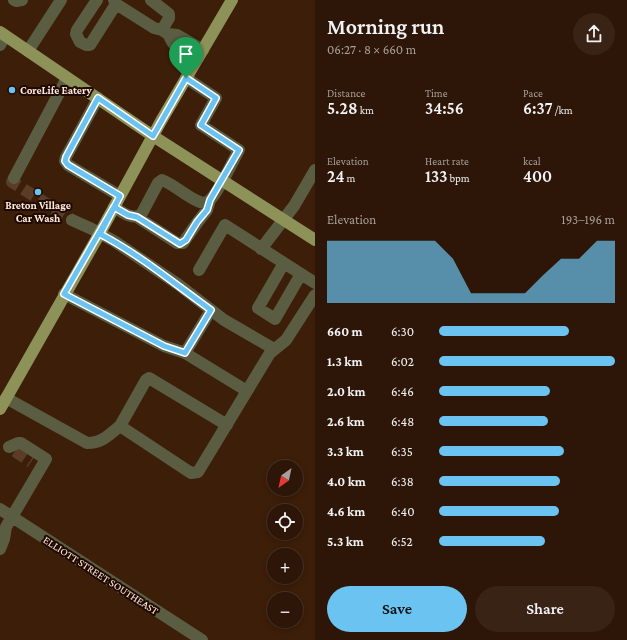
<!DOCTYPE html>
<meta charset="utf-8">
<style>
body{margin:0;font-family:"Crimson Pro",serif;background:#392315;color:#f1f3f6;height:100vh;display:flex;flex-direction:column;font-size:15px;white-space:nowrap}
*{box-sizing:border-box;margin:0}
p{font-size:13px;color:#a79f9b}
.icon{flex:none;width:22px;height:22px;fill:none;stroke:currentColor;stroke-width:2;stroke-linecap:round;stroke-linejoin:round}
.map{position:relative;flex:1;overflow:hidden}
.sheet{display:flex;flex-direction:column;background:#2d1607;width:312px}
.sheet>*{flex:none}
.needle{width:26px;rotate:213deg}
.fabs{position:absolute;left:267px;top:460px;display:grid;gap:8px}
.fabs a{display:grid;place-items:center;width:36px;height:36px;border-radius:50%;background:#2d1607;box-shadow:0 2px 6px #0003,0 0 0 1px #483528;font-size:20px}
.pin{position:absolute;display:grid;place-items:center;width:34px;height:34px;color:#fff;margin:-41px -17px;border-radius:50% 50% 50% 0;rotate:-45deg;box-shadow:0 0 4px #0007}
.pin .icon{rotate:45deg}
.round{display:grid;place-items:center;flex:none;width:42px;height:42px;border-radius:21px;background:#392315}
.overview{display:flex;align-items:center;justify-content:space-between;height:68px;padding:0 12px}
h1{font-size:22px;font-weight:600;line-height:30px}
.figures{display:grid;grid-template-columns:repeat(3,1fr);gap:6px;height:68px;padding:4px 12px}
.figures div{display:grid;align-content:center}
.figures b{font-size:17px;font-weight:600}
.figures small{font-size:11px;font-weight:400}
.figures p{font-size:11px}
.chart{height:112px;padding:8px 12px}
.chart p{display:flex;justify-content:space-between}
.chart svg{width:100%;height:72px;margin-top:4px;fill:#6ac3f1;opacity:.7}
.button{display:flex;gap:8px;margin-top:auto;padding:8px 12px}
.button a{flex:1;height:46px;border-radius:24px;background:#6ac3f1;color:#111;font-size:16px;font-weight:600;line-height:46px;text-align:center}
.button a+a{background:#392315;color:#f1f3f6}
ul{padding:0 12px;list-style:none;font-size:13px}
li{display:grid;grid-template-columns:64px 48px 1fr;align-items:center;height:30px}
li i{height:10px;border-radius:5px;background:#6ac3f1}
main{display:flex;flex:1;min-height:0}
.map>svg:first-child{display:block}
</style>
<main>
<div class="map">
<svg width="315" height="640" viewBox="0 0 315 640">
<rect width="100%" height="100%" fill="#3c1e09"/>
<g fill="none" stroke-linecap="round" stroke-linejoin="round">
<path stroke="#593d29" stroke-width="12" stroke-dasharray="12 6" stroke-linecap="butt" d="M14 178 12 182 72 220
M15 451 31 462"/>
<path stroke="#5a5d42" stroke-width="12" d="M14 0 16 1 22 0
M97 0 77 30 76 34 80 42 86 45H90L116 4
M114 0 116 4 154 28 162 30 168 34 173 43 198 58
M151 0 169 14V18L162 30
M168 34 177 35 203 50
M0 45 5 36
M28 51 61 0
M98 98 66 157 65 161 68 165 120 196
M14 178 67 78
M114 207C122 212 132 220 141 215L158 183 162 180C175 185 188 198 200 202 204 204 208 202 211 199 222 186 231 164 239 150L201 125 216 98 186 78
M137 217 177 243H183L197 223 207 210 210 200
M72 220 92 229 114 241 179 285 224 320 274 349
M261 249 294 206 315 170
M284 263 258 308 275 319 301 274
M199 270 225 225 315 283
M64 294 164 346 185 353 247 391
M185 353 211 310
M6 398 87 443C102 443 109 435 120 426L191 473 198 472 270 353 286 340 315 295
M120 426 146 380 149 378 227 425
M0 509 202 640
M0 549 4 539 6 527 46 459 21 443H18L9 447"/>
<path stroke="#8d9258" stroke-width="12" d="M0 32 153 136 315 240
M0 409 100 233 161 121 232 0"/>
</g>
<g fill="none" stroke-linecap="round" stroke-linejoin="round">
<defs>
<path id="route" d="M186 78 153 136 98 98 66 157 65 161 68 165 120 196 100 234C140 255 175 284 211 310L185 353 164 346 64 294 114 207 128 215 137 217 180 244 186 240 197 222 207 210 210 200 239 150 201 125 216 98 186 78"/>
</defs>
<use href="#route" stroke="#fff" stroke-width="8"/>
<use href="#route" stroke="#6ac3f1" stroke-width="5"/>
</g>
<g fill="#6ac3f1" stroke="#1f0900" stroke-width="1.5">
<circle cx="12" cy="90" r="4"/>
<circle cx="38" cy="192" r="4"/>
</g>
<g text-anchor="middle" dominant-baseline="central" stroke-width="4" stroke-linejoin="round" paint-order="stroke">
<g font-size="11" font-weight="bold" fill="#ffeade" stroke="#1f0900" text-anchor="start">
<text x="20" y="90">CoreLife Eatery</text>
<text x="38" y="205" text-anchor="middle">Breton Village<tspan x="38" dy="13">Car Wash</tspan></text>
</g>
<g font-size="11" fill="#ffeade" stroke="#1f0900">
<text transform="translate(101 575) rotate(33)">ELLIOTT STREET SOUTHEAST</text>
</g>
</g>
</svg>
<div class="fabs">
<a><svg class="needle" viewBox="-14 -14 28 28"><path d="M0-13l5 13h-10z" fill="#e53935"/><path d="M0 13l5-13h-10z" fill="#a79f9b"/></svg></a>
<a><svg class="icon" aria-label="locate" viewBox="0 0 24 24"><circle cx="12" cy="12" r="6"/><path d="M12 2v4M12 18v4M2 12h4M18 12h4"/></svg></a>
<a>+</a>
<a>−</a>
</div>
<div class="pin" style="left:186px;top:78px;background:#1e9e55"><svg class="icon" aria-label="arrive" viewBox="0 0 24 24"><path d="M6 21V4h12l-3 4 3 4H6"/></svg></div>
</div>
<section class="sheet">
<div class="overview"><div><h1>Morning run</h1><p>06:27 · 8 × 660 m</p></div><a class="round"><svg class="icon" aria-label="share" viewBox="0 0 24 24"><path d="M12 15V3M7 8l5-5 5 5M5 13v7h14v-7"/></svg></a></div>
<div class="figures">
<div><p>Distance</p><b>5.28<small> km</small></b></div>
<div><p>Time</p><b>34:56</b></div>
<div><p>Pace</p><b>6:37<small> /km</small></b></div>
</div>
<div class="figures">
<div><p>Elevation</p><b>24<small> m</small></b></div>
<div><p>Heart rate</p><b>133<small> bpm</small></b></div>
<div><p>kcal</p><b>400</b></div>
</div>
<div class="chart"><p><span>Elevation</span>193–196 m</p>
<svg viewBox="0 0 160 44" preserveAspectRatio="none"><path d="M0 44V6L10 6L20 6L30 6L40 6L50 6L60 6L70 17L80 38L90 38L100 38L110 38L120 27L130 17L140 17L150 6L160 6V44z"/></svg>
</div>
<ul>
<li><b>660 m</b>6:30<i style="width:74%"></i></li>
<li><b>1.3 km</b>6:02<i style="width:100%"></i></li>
<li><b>2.0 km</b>6:46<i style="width:63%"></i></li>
<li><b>2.6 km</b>6:48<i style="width:62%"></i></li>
<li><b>3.3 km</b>6:35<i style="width:71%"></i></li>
<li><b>4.0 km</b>6:38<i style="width:69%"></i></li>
<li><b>4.6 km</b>6:40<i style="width:68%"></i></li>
<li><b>5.3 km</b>6:52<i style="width:60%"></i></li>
</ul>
<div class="button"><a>Save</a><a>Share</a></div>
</section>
</main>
